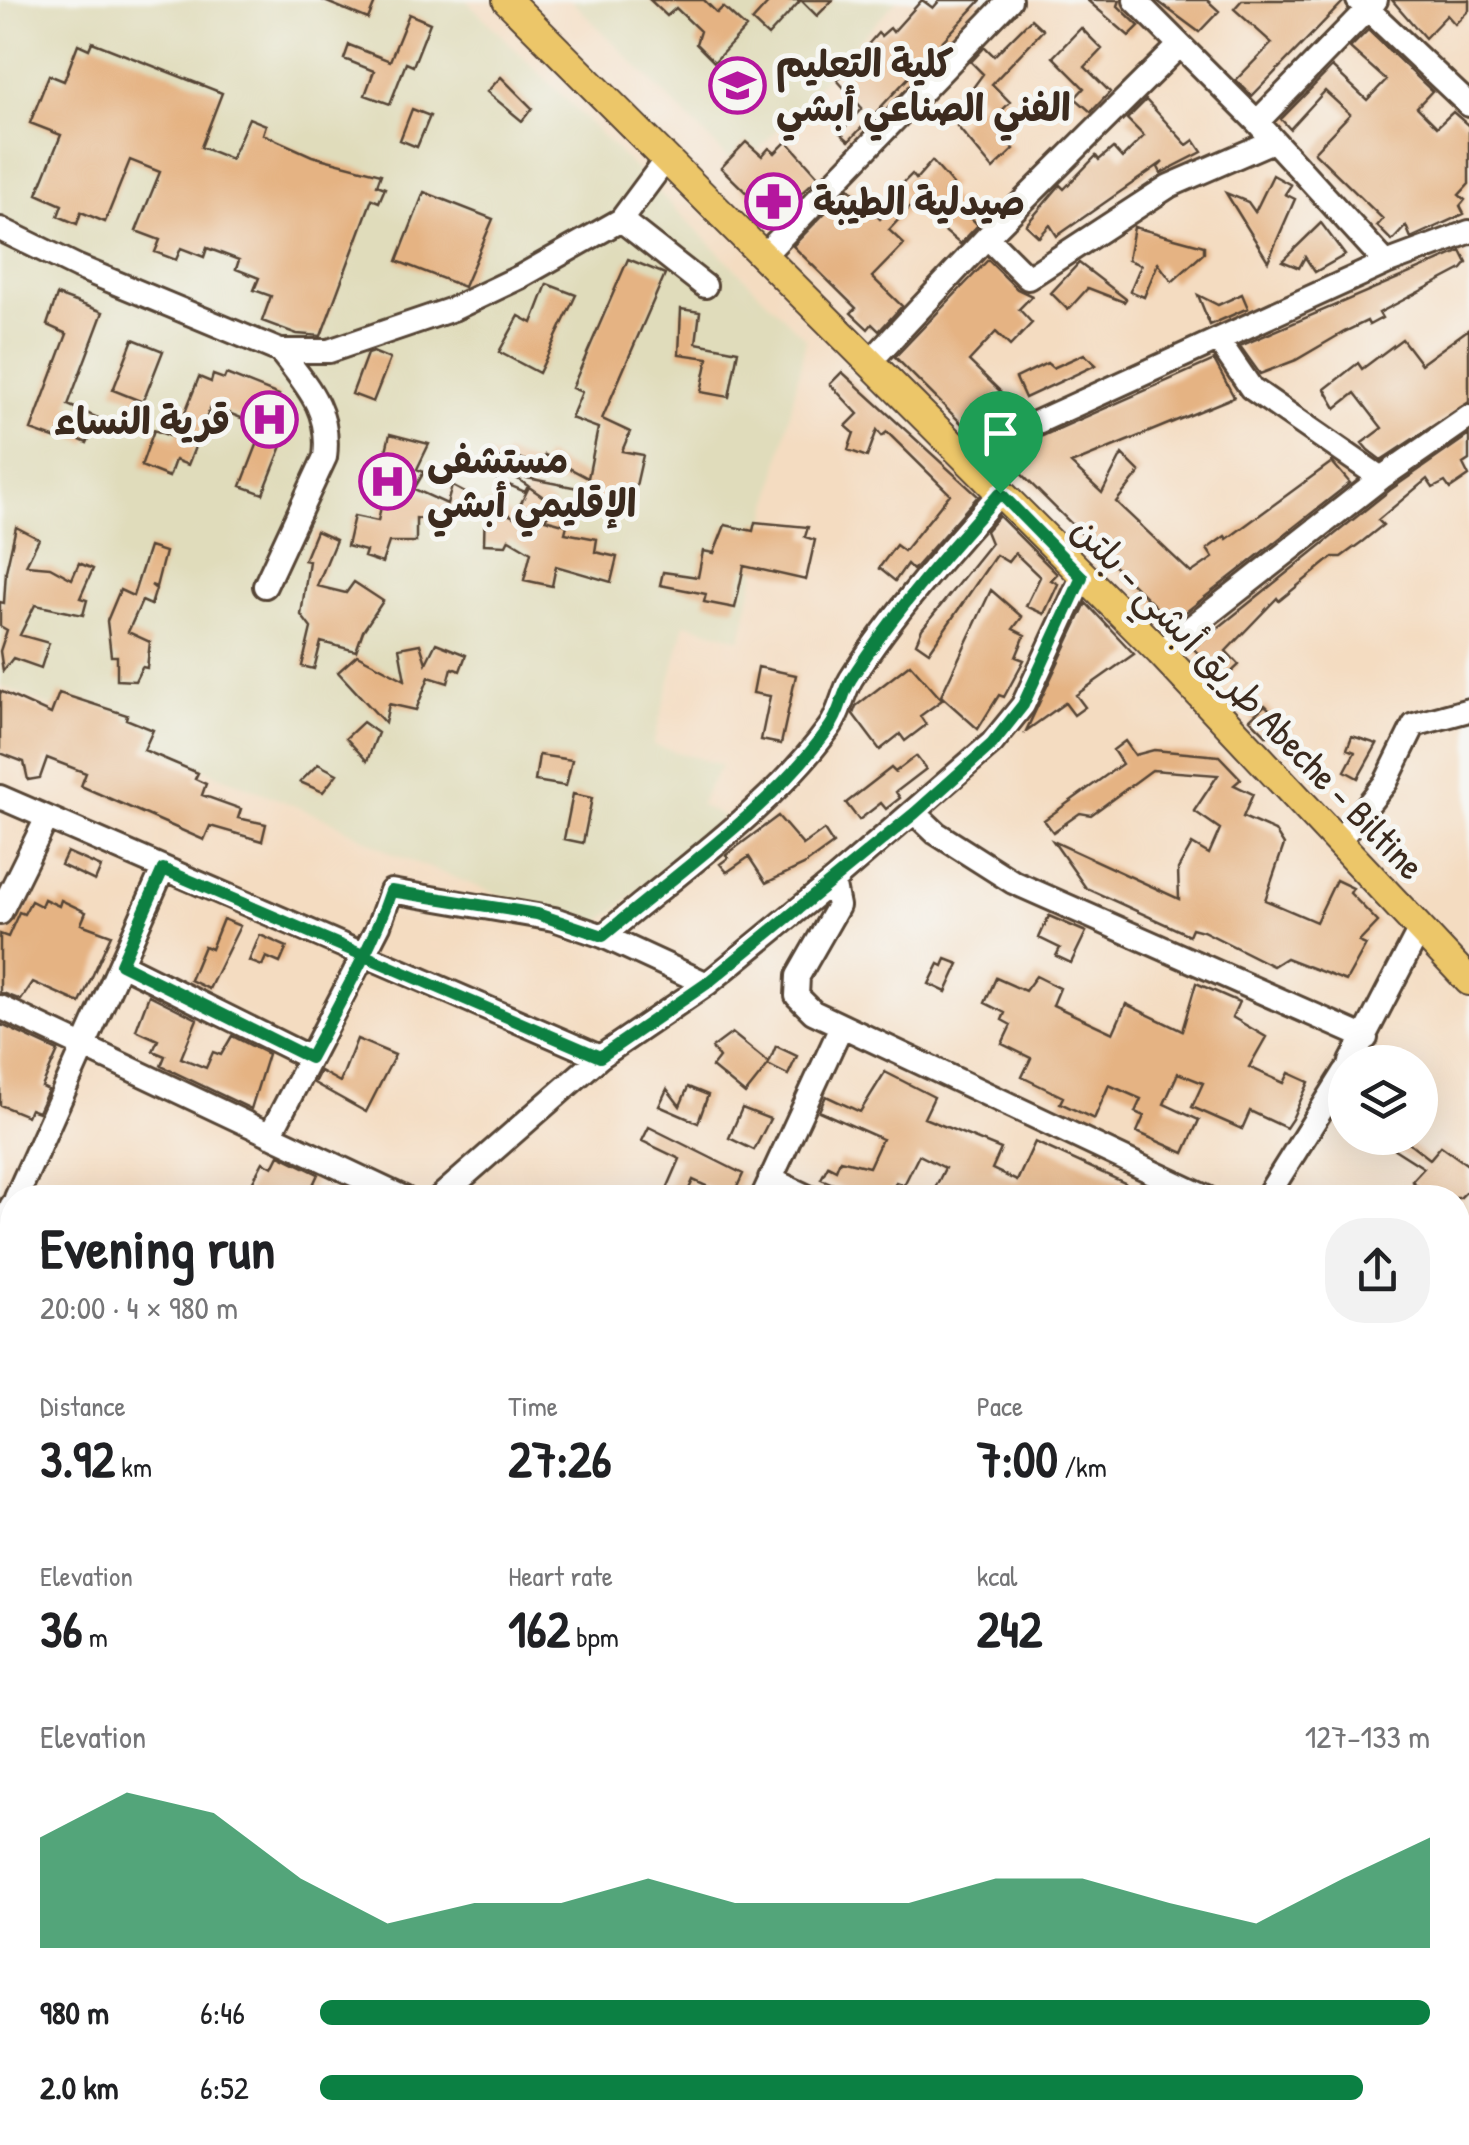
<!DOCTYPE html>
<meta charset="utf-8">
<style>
body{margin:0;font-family:"Patrick Hand","Playpen Sans Arabic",sans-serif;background:#f2f2f2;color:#202124;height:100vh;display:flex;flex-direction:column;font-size:38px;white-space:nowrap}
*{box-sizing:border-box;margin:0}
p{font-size:32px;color:#757577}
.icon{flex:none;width:55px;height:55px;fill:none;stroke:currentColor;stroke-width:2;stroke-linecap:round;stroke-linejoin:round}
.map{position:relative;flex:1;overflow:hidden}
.sheet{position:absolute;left:0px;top:1185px;width:1470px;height:960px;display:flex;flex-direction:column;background:#fff;border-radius:40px 40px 0 0;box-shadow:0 10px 40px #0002}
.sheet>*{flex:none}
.controls{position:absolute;left:1328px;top:1045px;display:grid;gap:20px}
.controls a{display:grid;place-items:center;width:110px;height:110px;border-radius:50%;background:#fff;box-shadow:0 10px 40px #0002;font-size:50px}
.pin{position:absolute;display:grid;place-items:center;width:85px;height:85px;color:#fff;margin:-102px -42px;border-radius:50% 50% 50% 0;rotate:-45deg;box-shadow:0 0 10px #0007}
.pin .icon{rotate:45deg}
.round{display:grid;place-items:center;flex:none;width:105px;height:105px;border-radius:40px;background:#f2f2f2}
.overview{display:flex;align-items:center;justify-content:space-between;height:170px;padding:0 40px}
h1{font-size:55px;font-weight:700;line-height:75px}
.metrics{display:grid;grid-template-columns:repeat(3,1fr);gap:15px;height:170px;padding:10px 40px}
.metrics div{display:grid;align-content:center}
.metrics b{font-size:50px;font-weight:700}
.metrics small{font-size:28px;font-weight:400}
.metrics p{font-size:28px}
.chart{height:280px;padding:20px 40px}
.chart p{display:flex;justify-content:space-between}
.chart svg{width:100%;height:180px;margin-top:10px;fill:#0b8043;opacity:.7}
ul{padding:0 40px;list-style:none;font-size:32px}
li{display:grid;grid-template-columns:160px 120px 1fr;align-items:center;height:75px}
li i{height:25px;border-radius:12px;background:#0b8043}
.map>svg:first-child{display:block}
</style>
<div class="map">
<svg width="1469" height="2145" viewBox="0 0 1469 2145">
<rect width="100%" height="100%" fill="#f6f6f2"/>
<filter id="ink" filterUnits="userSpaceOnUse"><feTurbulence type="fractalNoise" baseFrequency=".01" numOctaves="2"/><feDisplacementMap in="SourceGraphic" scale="20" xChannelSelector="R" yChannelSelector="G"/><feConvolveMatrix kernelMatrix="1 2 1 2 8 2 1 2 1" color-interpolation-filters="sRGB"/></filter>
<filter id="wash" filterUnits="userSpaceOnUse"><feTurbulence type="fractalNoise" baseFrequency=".0048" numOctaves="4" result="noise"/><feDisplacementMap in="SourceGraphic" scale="40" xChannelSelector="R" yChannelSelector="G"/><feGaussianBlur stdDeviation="2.25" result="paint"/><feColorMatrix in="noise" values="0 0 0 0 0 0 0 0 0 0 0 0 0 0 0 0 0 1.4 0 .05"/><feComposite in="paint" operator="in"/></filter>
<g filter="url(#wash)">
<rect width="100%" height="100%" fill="#f4dcc1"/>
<path fill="#e0dcbb" d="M0 0H466L806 339 741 639 685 623 653 745 721 765 699 805 725 817 591 930 393 854 330 820 0 686Z
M571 0H897L740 170Z"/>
<g id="blocks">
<path fill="#e5b383" d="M322 0H376L368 19Z
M650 0H704L717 13 723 7 746 28 714 62 696 44 700 31 676 8 667 16Z
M771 0H833L817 16 801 0 768 36 752 21Z
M922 0 933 8 940 0H981L849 141 840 133 862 108 837 80 878 33 881 36 890 28 893 32Z
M1087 0H1120L1118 6 1139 26 1129 36Z
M1156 0H1207L1219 11 1199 32Z
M1242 0H1343V2L1252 96 1236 80 1272 43 1234 9Z
M1392 0H1469V10L1455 24 1447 15 1425 38Z
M409 14 430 23 413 66 406 63 390 104 365 95 374 71 344 59 349 45 390 61Z
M1031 19 1043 30 992 84 1010 102 995 118 1002 125 996 130 1014 149 993 169 957 126 983 100 972 89 983 74 971 62 985 47 994 56Z
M1081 28 1102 49 1085 67 1110 92 1091 112 1075 98 1084 88 1053 57Z
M1368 30 1432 91 1417 107 1437 127 1453 112 1469 126V184L1459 195 1465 200 1460 206 1464 214 1411 238 1406 226 1392 241 1377 226 1383 219 1314 152 1350 114 1325 91 1290 129 1281 119 1332 67 1367 100 1386 80 1350 48Z
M92 42 222 93 201 147 231 159 249 118 266 125 263 134 312 156 381 174 377 185 385 188 379 202 372 199 321 336 297 334 262 321 271 296 254 290 259 278 236 269 239 260 207 248 204 257 181 248 176 260 155 252 160 240 136 231 160 172 130 160 105 222 81 212 77 224 58 216 62 205 37 194 61 135 30 123 49 75 64 81 78 44 89 49Z
M501 77 532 108 522 121 487 92Z
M1146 100 1187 145 1194 140 1202 152 1161 173 1158 167 1163 162 1057 236 1050 225 1039 237 1026 225 1060 185 1064 189 1096 156 1099 160 1113 148 1122 158 1144 136 1127 119Z
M412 109 430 116 417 147 400 140Z
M787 141 819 177 773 219 721 168 746 142 762 156 769 148 775 153Z
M932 161 953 185 945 192 978 225 960 244 913 204 889 230 904 244 872 277 902 306 879 331 872 324 868 329 851 313 856 308 793 246 849 188 880 219 905 193 899 187 912 174 916 179Z
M1273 175 1291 185 1285 194 1295 199 1268 261 1226 193 1248 202 1255 212Z
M424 192 493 219 464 287 397 261Z
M1321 223 1345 255 1315 272 1305 257 1299 268 1282 261Z
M1134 227 1204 246V253L1172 282 1158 263 1144 297 1130 291 1141 265 1128 260Z
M1461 251 1467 263 1462 269 1379 313 1382 318 1369 325 1367 321 1344 332 1296 360 1260 374 1240 346Z
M628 259 665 274 602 419 630 432 622 451 643 455 631 508 591 500 593 491 512 475 528 486 525 492 486 475 487 454 503 459 505 453 540 466 545 455 588 478 598 428 571 418 582 392 572 388Z
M988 260 1017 289 1032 296 1019 309 1032 323 1010 346 996 332 969 361 1000 391 966 428 895 357Z
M1079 263 1126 299 1124 302 1088 288 1068 310 1051 293Z
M547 284 576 295 539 373 499 352 519 316 532 323Z
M1242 294 1248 308 1210 325 1198 295 1218 305Z
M57 295 103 312 68 405 98 418 87 443 69 435 61 425 56 439 31 430 67 334 47 325Z
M681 309 700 312 696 343 738 351 729 397 701 392 708 358 679 354Z
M1469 329V402L1381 460 1368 450 1362 443 1382 428 1355 393 1336 408 1325 389 1358 363 1362 369 1402 339 1421 364Z
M133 339 163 351 143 402 113 390Z
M373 352 390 359 373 402 352 394 367 354Z
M1084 354 1096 365 1025 398 1016 378 1047 363 1053 368Z
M1214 360 1234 397 1071 464 1102 493 1122 454 1140 472 1116 502 1191 573 1213 558 1207 549 1225 536 1227 539 1332 462 1350 483 1172 623 1008 461 1040 437Z
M842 372 978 496 913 570 907 564 895 581 879 568 896 545 904 551 950 494 887 432 882 436 877 430 867 457 848 450 854 433 846 426 858 414 830 384Z
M226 374 279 395 275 405 295 413 263 494 241 486 264 427 211 406 188 465 175 460 169 477 141 466 154 430 175 438 199 377 211 382 213 375 224 379Z
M390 434 429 444 417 469 424 472 414 489 447 504 452 486 469 495 461 516 452 512 448 521 416 518V542H389L382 563 364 557 366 551 347 546 354 516 378 521 388 473 381 472Z
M1469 435V460L1463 464 1469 476 1450 489 1445 482 1433 488 1427 479 1378 520 1383 525 1363 541 1341 557H1333L1279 601 1277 598 1226 651 1239 665 1223 680 1193 648 1390 490Z
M529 487 555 505 545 519 567 525 565 533 597 539 595 552 617 557 611 582 556 566 552 586 524 580 531 552 509 539 506 545 484 544 485 503 514 517Z
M999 516 1057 574 1051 580 1058 584 1044 614 1026 606 1040 577 1015 553 1008 562 996 555 929 652 916 643 922 629 991 543 986 531Z
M755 522 808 527 805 537 815 540 806 580 744 566 735 608 704 602 706 594 660 585 663 572 698 577 703 551 714 553 725 525 753 531Z
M16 527 39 539 26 565 50 567 72 579 79 563 93 569 80 598 87 600 83 615 35 605 20 635 49 643 41 668 13 658 3 671 0 651 7 630 0 626V602L4 603 6 571Z
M316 531 336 540 317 586 346 593 354 582 383 601 363 631 356 651 321 642 314 669 302 666 311 628 301 615 309 561 304 560Z
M149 547 165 552 156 587 151 585 156 589 151 605 142 601 128 632 150 642 147 668 142 667 135 681 117 680V656H111L107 621 120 590 133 596Z
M991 590 1022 617 1013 629 1025 635 1016 657 1024 660 1004 697 999 695 978 729 941 696Z
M1086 603 1134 654 1076 695 1085 707 1074 715 1065 703 1026 731Z
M436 643 466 655 460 671 452 668 448 683 429 677 416 710 389 704 385 723 338 672 357 655 405 680 399 648 420 644 426 663Z
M910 664 942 700 920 716 926 725 905 741 900 734 880 750 853 714 856 706Z
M758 667 796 675 781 744 761 740 770 696 753 693Z
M0 691 51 714 59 693 127 715 126 719 153 730 144 750 198 773 195 779 206 784 202 795 241 809 238 818 266 824 262 841 210 826 204 840 81 786 86 773 47 758 40 778 28 780 24 762 0 753Z
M1265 705 1300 740 1298 743 1272 729 1267 736 1250 719Z
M363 722 378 733 367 761 346 738Z
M1352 736 1377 744 1358 778 1345 771 1355 752 1347 749Z
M1125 741 1135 755 1154 750 1219 756 1241 779 1234 785 1253 794 1243 817 1275 831 1284 845 1265 900 1316 922 1336 880 1353 888 1350 893 1378 922 1359 942 1366 945 1346 981 1286 958 1273 966 1203 931 1192 928 1189 935 1086 888 1053 841 1179 899 1178 869 1192 844 1209 854 1220 829 1194 811 1218 775 1152 770 1091 815 1080 813 1053 832 1044 820 1122 764 1113 750Z
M539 755 572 760 566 786 535 781Z
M916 756 926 769 896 792 900 798 886 809 881 803 859 820 846 803 891 768 895 772Z
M318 764 337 774 323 792 300 782Z
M573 794 592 798 583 843 564 839Z
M778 816 803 845 824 830 833 844 804 865 766 883 749 857 727 872 720 864 728 858 726 855Z
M67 852 101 867 95 881 61 865Z
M44 899 59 906 61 900 86 912 81 924 111 935 80 1003 33 982 21 1000 0 992V934L8 937 19 912 24 914 31 901 41 906Z
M1049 916 1086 932 1071 963 1056 956 1060 948 1039 938Z
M223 919 240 926 209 989 190 980 204 946 211 949Z
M260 935 287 947 280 963 266 957 262 966 249 961Z
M946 959 959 964 946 992 929 984 939 964 943 966Z
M1036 976 1060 988 1053 1005 1113 1033 1126 1004 1182 1031 1196 983 1239 1002 1232 1017 1266 1037 1249 1067 1284 1083 1289 1073 1309 1082 1292 1119 1286 1128 1250 1111 1242 1129 1192 1107 1203 1083 1178 1073 1164 1104 1199 1120 1184 1153 1137 1132 1144 1116 1135 1112 1141 1099 1109 1085 1094 1119 1060 1103 1063 1097 1022 1077 1031 1058 1002 1044 1011 1025 1002 1020 1005 1013 985 1003 996 978 1025 991Z
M149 995 197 1019 181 1058 206 1068 213 1052 221 1055 232 1036 268 1054 251 1109 161 1066 165 1056 153 1051 158 1040 136 1030Z
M0 1024 58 1051 42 1087 48 1090 38 1112 30 1109 27 1116 0 1105Z
M732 1033 769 1063 776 1046 797 1056 788 1075 768 1065 745 1094 712 1067 719 1058 712 1048Z
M357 1039 395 1055 366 1112 314 1083 320 1071 340 1082Z
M885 1072 934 1097 924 1118 1001 1149 992 1169 1017 1181 1035 1142 1125 1183 1118 1198H930L945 1168 919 1155 904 1185 896 1182 889 1198H866L821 1179 828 1166 836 1170 840 1160 869 1167 882 1139 819 1111 826 1096 860 1112Z
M688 1087 708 1095 698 1123 659 1106 667 1089 680 1106Z
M742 1108 770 1119 754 1150 729 1138Z
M649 1127 743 1174 732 1198H714L717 1191 693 1180 685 1198H663L680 1159 642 1141Z
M1377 1138H1403L1430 1159 1441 1146 1469 1166V1189L1460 1198H1431L1412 1181 1424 1168Z
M279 1155 318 1174 307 1198H258L247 1192 263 1162 273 1167Z"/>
</g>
</g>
<g filter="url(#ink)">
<use href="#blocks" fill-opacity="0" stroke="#574536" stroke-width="2.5"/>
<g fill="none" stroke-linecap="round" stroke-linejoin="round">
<defs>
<path id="minor" d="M1135 0 1257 122 1386 263 1469 232
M1358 0 1469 105
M1257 122 1376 0
M667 158 621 220 705 286
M0 229 78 267 280 351H329L453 309 520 277 621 220
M987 237 1028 278 1169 186 1273 141
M763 256 1010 0
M1218 340 1251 388 1381 478
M870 362 987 237 1180 45
M963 456 1386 263
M265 586 325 457C331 410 307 386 280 351
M1160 652 1381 478 1469 417
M0 797 600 1057
M915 813 936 833 1013 882 1366 1038
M1339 841 1386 782 1414 725 1469 710
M833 881 838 906 798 976 797 996 813 1012 1207 1198
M0 913 47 818
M603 936C679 871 770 809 829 728 840 714 842 694 851 679 893 613 948 551 1000 493
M121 964 310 1058 379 925 391 891 554 919 603 936 707 984
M0 1007 404 1198
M1351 1062 1420 929
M270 1135 310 1058
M770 1179 810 1198
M16 1198 163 869
M439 1198 600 1057 707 984 833 881 992 743 1023 705 1082 577
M762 1198 841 1027
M1266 1198 1345 1072
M0 1234 12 1205
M1458 1308 1469 1314
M1458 1495 1469 1500
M0 1504 12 1495
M1458 1684 1469 1656
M0 1758 12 1764
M1458 1923 1469 1929
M0 1988 12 1993
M319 2132 347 2145
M805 2132 832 2145
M1350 2132 1377 2145
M171 2145 176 2132
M1068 2145 1073 2132
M1281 2145 1286 2132"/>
<path id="major" d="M507 0 1160 652 1469 981"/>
</defs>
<use href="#minor" stroke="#574536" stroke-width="28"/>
<use href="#major" stroke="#574536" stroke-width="32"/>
<use href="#minor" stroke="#fff" stroke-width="22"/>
<use href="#major" stroke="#ecc669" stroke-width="28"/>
</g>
</g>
<g fill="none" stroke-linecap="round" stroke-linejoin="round" filter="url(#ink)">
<defs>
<path id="route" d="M1000 493C948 551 893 613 851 679 842 694 840 714 829 728 771 809 679 871 603 936L537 914 391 891C371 950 339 1003 310 1058L121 964 163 869 600 1057 706 984 915 813 992 744 1023 705 1082 577 1000 493"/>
</defs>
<use href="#route" stroke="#fff" stroke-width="20"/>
<use href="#route" stroke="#0b8043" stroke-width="12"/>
</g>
<defs>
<symbol id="school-ring" viewBox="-11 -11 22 22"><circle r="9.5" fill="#f6f6f2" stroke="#b5179e" stroke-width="1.5"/><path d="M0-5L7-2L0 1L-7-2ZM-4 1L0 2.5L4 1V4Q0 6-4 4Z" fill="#b5179e"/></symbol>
<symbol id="pharmacy-ring" viewBox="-11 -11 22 22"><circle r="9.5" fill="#f6f6f2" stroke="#b5179e" stroke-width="1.5"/><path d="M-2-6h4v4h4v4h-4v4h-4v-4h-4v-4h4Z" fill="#b5179e"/></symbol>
<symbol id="hospital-ring" viewBox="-11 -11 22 22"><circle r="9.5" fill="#f6f6f2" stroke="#b5179e" stroke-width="1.5"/><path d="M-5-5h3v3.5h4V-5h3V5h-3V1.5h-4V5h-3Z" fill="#b5179e"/></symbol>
</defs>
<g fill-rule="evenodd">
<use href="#school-ring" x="706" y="54" width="63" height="63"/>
<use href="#pharmacy-ring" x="742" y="170" width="63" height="63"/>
<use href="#hospital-ring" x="238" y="388" width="63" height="63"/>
<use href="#hospital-ring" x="356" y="450" width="63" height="63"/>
</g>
<g text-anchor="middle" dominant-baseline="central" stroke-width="10" stroke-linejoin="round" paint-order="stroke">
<g font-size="38" font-weight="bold" fill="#3b2a1e" stroke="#f6f6f2" text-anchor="start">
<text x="776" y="63">كلية التعليم<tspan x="776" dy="44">الفني الصناعي أبشي</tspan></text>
<text x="813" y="201">صيدلية الطيبة</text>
<text x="230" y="420" text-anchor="end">قرية النساء</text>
<text x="427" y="459">مستشفى<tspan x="427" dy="44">الإقليمي أبشي</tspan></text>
</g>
<g font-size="38" fill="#3b2a1e" stroke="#f6f6f2">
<text transform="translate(1249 697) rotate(46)">طريق أبشي - بلتن Abeche - Biltine</text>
</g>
</g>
</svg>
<div class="controls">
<a><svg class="icon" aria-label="layers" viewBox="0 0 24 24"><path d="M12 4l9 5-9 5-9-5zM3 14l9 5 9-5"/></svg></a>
</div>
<div class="pin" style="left:1000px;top:493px;background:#1e9e55"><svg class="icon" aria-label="arrive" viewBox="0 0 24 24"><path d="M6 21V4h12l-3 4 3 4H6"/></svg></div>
<section class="sheet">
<div class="overview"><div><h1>Evening run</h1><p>20:00 · 4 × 980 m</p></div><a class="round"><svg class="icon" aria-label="share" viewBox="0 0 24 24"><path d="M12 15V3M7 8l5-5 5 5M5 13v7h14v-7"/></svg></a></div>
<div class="metrics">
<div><p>Distance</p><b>3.92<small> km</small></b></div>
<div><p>Time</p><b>27:26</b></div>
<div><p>Pace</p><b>7:00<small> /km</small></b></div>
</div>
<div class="metrics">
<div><p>Elevation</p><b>36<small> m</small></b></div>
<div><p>Heart rate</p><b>162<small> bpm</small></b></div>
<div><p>kcal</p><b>242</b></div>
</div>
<div class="chart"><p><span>Elevation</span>127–133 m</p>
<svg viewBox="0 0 160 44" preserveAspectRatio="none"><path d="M0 44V17L10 6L20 11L30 27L40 38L50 33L60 33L70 27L80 33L90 33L100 33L110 27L120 27L130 33L140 38L150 27L160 17V44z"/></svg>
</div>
<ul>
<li><b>980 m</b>6:46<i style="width:100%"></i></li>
<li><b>2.0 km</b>6:52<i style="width:94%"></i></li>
</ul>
</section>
</div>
